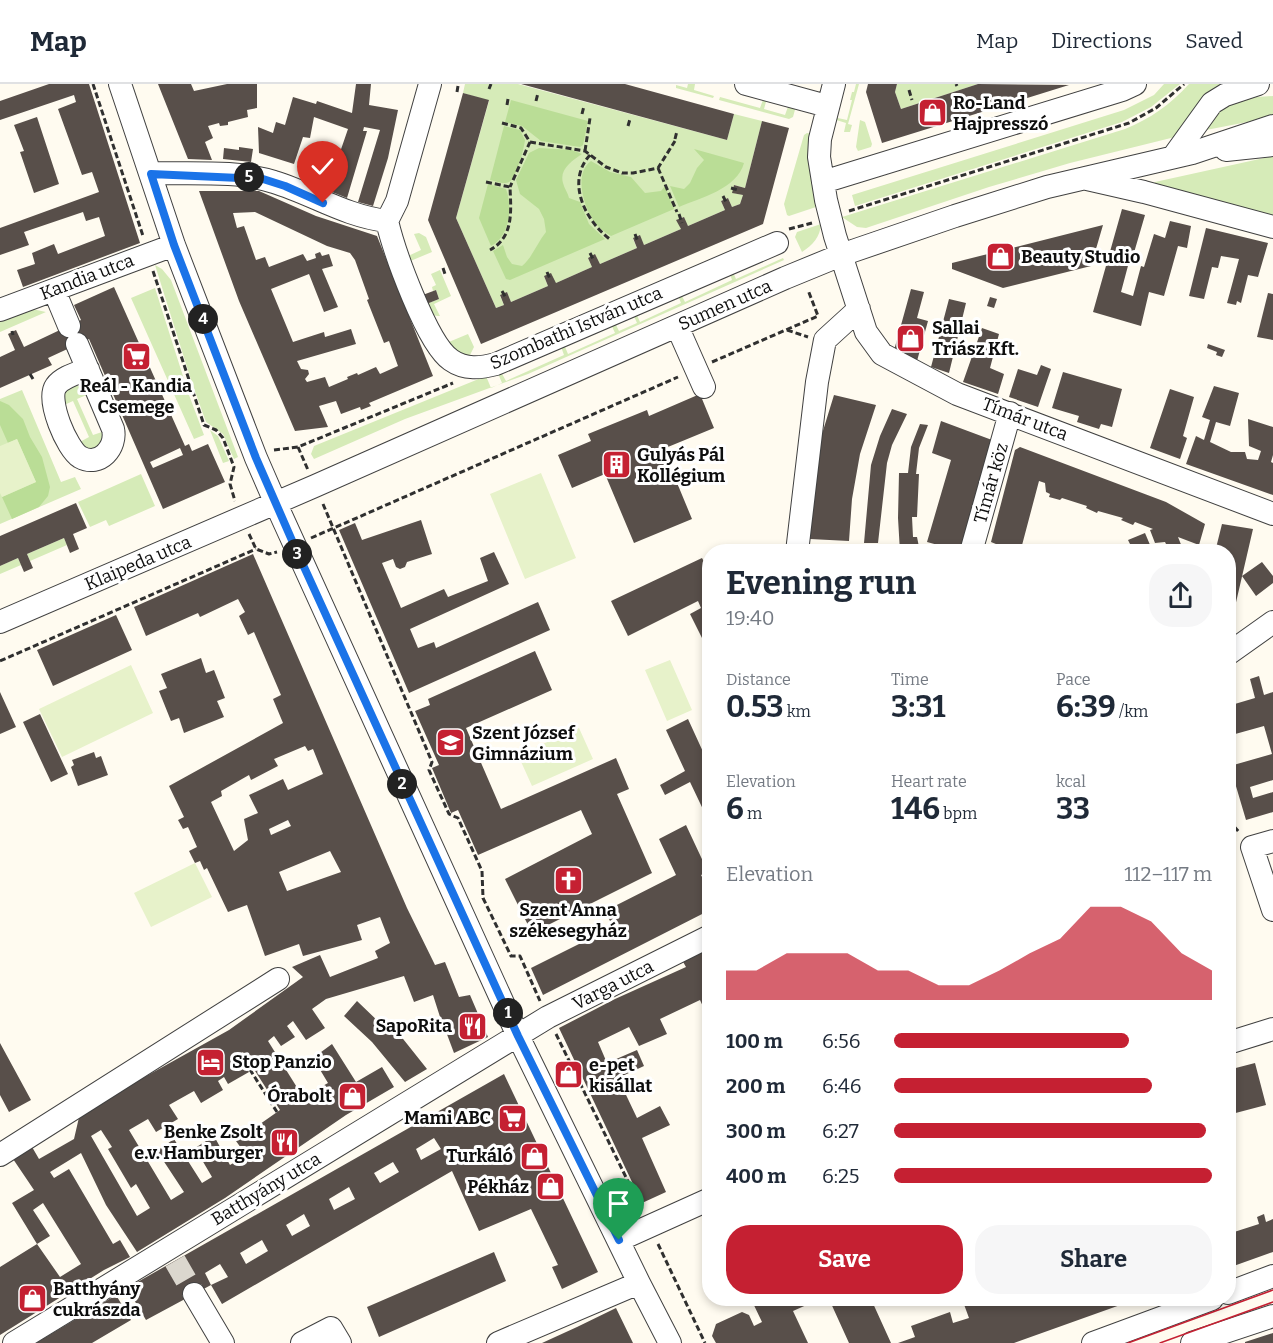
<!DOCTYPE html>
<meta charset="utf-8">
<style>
body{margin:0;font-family:Bitter,serif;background:#f6f6f7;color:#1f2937;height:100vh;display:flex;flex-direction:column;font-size:22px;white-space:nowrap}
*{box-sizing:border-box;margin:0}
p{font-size:20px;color:#747a83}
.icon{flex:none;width:33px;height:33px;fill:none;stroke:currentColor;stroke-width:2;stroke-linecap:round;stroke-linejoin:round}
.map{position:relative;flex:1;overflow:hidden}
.details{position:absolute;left:702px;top:460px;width:534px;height:762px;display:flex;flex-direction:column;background:#fff;border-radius:24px;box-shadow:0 3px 9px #0003}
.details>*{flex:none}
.pin{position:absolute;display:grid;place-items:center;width:51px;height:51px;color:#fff;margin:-62px -26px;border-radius:50% 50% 50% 0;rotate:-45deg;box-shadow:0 0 6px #0007}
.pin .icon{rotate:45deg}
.km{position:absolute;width:30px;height:30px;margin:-15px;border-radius:50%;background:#222;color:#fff;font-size:16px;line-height:30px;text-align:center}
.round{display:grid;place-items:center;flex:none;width:63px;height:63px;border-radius:24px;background:#f6f6f7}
.head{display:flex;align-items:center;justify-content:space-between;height:102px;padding:0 24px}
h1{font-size:33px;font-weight:700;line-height:45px}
.metrics{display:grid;grid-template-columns:repeat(3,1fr);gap:9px;height:102px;padding:6px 24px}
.metrics div{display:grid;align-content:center}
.metrics b{font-size:30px;font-weight:700}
.metrics small{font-size:16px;font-weight:400}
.metrics p{font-size:16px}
.chart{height:168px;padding:12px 24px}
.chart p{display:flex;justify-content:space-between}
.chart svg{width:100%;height:108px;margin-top:6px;fill:#c52032;opacity:.7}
.cta{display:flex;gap:12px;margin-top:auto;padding:12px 24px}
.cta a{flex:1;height:69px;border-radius:24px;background:#c52032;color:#fff;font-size:24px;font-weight:700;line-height:69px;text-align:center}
.cta a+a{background:#f6f6f7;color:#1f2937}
ul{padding:0 24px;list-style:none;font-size:20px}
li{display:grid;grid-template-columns:96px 72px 1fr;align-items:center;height:45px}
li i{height:15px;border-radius:8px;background:#c52032}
header{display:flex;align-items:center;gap:36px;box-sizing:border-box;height:84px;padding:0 30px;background:#fff;border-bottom:2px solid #e0e1e3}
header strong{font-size:28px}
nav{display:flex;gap:33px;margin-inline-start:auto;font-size:21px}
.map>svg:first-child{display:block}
</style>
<header>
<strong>Map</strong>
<nav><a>Map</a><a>Directions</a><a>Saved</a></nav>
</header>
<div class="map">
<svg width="1273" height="1259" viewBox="0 0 1273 1259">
<rect width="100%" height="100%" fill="#fffbf0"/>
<path fill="#d6ebb8" d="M465 0H518L727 56 734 30 762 37 745 104 734 101 733 109 743 111 740 120 732 123 728 114 721 117 725 126 688 142 683 133 677 136 681 145 644 161 639 151 633 155 637 164 600 180 595 171 588 174 592 183 556 199 544 192 548 202 511 218 507 208 500 212 504 221 496 224 456 134 489 17 463 9Z
M688 0H695L694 6 714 12 713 14 676 4V1L687 4Z
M856 0H859L848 40 852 41 850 48H844L846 39 833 35V33L847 36 852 16H850L852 8H854Z
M897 0H978L901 25 895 8Z
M1164 0H1180L1151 23 1122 38 855 122 852 111 1124 26 1154 11Z
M1189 0H1232L1175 53 1070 79 989 103 866 144 857 143 842 133 1125 45C1150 35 1171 20 1189 0Z
M1273 12V33L1206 46 1216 26 1242 14Z
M720 13 760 24 764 13 767 14 764 25 785 31 789 20 796 22 793 33 789 35 719 16Z
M860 36 865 38 872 60 871 63 858 67 856 63Z
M807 49 813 50 819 122 789 132 787 131 784 120 804 51Z
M1273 72V134L1153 101 1155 98Z
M821 140C820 153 813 161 802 168L795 153 797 148Z
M419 149 426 153 432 168 408 178 406 173 421 166 414 150Z
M783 174 784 176 528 290 405 335 314 375 311 370 314 362 486 292 491 304 502 299 497 287 500 286 506 297 564 271 560 260 563 258 568 270 615 249 610 238 614 237 619 247 637 239 632 228 635 227 640 238 681 219 677 209 680 208 685 218 732 196 729 187 732 186 736 195Z
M155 181 162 185 171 196 238 373 234 375 223 350 206 338 192 299Z
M440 186 451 212 434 220 440 232C432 233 429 227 424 221L439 215 436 206 433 207 432 203 436 201 431 190Z
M155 204 189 311 204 351 194 355 131 214Z
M32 225 46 228 0 248V235Z
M468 250 474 263 467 277 444 260Z
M74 301 82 303 89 310 77 315 93 351 105 347 106 355 91 367 78 359 89 353 73 317 62 322 63 308Z
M22 306 61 398 75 393 81 405 0 440V315Z
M210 346 218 352 229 377 223 379Z
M141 390 155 422 109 442 106 436 90 443 78 418Z
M64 454 67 461 30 477 27 470Z
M18 474 21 481 0 490V482Z"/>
<path fill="#badd96" d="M511 16 588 37 583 61 580 63 541 57 522 42 505 38Z
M504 42 520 46 525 56C524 65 516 95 509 98 504 101 495 97 490 96Z
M539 64 572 66 582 70C572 77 559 85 563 99 564 104 568 109 569 114L580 118 589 140 605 155 510 196 506 195 493 167 503 161 507 173 512 180 522 182C532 174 537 159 546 148L544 135 539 125 520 110 516 96 529 69Z
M694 65 744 79C737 105 700 114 679 123L670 102 684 105 690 99 697 84 704 76Z
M591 77 610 88 631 93 645 109 661 107 665 102 674 125 611 152C604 148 598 143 593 136 583 121 574 89 591 77Z
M488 100 506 105C513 123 510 152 491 162L479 134Z
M0 317 9 321 23 335 30 353 42 373 50 403 48 412 39 423 12 435 2 413 36 398 17 355 8 359 0 341Z"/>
<path fill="#e7f2ca" d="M17 355 36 398 2 413 0 409V362Z
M541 389 576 474 525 495 490 410Z
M670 576 692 626 667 637 645 586Z
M131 581 153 629 62 673 39 625Z
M579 644 593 675 532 702 518 671Z
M195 779 212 813 151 843 134 809Z"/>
<path fill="#584f4a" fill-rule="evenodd" d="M49 0H89L140 159 23 203 17 186 35 180 32 169 54 160 58 170 105 152 99 133 86 137 83 128 24 148 29 161 0 171V144L99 108 92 88 82 91 58 25 76 18 74 11 0 36V17Z
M158 0H191L194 7 227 0H257V24L247 26 248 33 228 38V41L220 42 219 39 208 42 213 54 205 58 212 76 188 75Z
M356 0H371L369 21 398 26 388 74 373 122 358 118 380 46 364 43 363 47H367L347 114 327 106 348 45 314 33 310 54 303 53 294 80 259 69 258 43 273 49 276 38 285 41 293 13 316 20 317 17 352 29Z
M521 0H625L734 30 727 56Z
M868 0H897L895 8 901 25 978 0 1069 1 882 59 866 8Z
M463 9 489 16 456 134 496 224 504 221 500 211 507 208 511 218 548 202 544 192 551 189 556 199 592 183 588 174 595 170 600 180 637 164 633 154 640 151 644 161 681 145 676 136 684 133 688 142 725 126 721 117 728 114 732 123 740 120 743 111 732 109 734 101 745 104 762 37 789 44 763 140 481 260 428 136Z
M37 33 59 100 34 109 20 68 24 67 14 41Z
M239 63 253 65 251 78 223 75 224 64 239 66Z
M199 107H259L316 132 377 152 433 292 369 319 371 322 361 326 360 323 341 330 336 317 319 322 328 343 295 347 239 217ZM255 128 327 162 350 169 355 176 369 215 367 216 384 259 389 257 398 282 380 290 376 283 358 291 357 289 347 293 348 295 329 303 325 293 307 298 305 295 309 290 308 286 301 285 297 277 356 260 351 245 325 253 324 248 293 258 271 205 309 190 324 228 338 223 322 185 333 182 329 170 322 172 320 168 315 170 316 174 307 177 303 170 269 183 265 173 256 176 244 142 237 144 233 129Z
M1122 125 1145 131 1131 179 1129 178 1121 208 1133 212 1141 182 1144 183 1154 150 1165 154 1170 137 1191 142 1187 164 1178 162 1164 212 1149 208 1141 242 1093 228Z
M1103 141 1091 182 1003 204 952 185V179Z
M1206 144 1268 159 1258 193 1248 191 1241 219 1237 217 1236 221 1227 219 1239 175 1221 172 1218 184 1212 183 1204 215 1189 212Z
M114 203 185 362 189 360 192 367 208 360 225 398 163 425 89 255 48 274 52 281 0 304V273L15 266 8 250 16 246 24 263 81 236 74 221ZM180 364 183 371 153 384 150 378Z
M911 205 924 208 917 234 928 237 917 277 893 270Z
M436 206 439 215 424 221 420 212Z
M1268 209 1273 210V256L1257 253Z
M990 213 997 215 994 224 987 222Z
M949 215 966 219 949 289 931 283Z
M982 244 999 250 990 284 1004 290 998 310 963 298Z
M1208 260 1225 266 1222 273 1216 271 1217 268 1207 264Z
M1041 281 1051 285 1038 323 1009 313 1018 285 1037 291Z
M1063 288 1122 305 1112 343 1101 340 1099 345 1077 338 1079 332 1052 324Z
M1214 302 1239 309 1230 342 1216 338 1210 358 1231 368H1245L1247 375 1258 376 1261 367 1249 362 1248 335 1273 343V371L1271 378 1273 379V411L1186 380 1196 352 1204 356 1210 336 1202 333Z
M1170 305 1194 313 1183 352 1187 354 1180 375 1150 364Z
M700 310 714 344 663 365 692 435 634 459 605 390 572 404 558 371 591 357 588 350 647 326 649 332Z
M834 311 876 321 860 370 852 415 849 457 810 455 813 391 822 350Z
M892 325 907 330 892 361 887 379 878 459H864L871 381 880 352Z
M941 337 992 356 960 467 927 458 951 376 932 369Z
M920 340 928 341 919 364 916 390H919L917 433H912L913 453H917L920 468H900L898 434 899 389H908L911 363Z
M1020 363 1166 418 1205 440 1199 461 1178 453 1184 468H1170L1165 458 1155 459 1150 446 1153 445 1135 438 1133 441 1121 436 1123 434 1098 427 1097 429 1086 424 1087 422 1062 414 1060 416 1049 413 1050 410 1046 408 1045 399 1039 397 1021 465 1013 467 991 458 1015 366Z
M76 419 87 444 73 450 79 465 70 469 64 454 27 470 33 484 24 488 18 474 0 482V452Z
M421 436 432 470 407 478 405 483 400 485 396 483 393 475 382 479 401 524 444 505 448 513 488 497 480 474 494 468 509 500 410 545 418 564 434 558 436 564 538 518 550 546 409 609 339 446 355 439 362 456Z
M1222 440 1253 445 1234 527 1228 525V468H1215Z
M1145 449 1153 468H1134L1128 456Z
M1090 460 1093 468H1082L1081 464Z
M253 470 407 824 435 881 445 878 459 913 470 911 488 953 454 969 445 945 432 949 429 940 441 936 433 911 414 918 404 892 421 885 404 892 326 915 312 925 325 944 306 956 293 937 287 942 295 953 281 962 274 952 268 957 303 1013 328 999 313 974 332 960 356 998 382 983 394 1003 346 1031 225 1114 137 1168 106 1121 81 1069 50 1088 54 1094 69 1085 113 1160 120 1156 130 1173 104 1186 0 1251V1183L37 1160 60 1193 81 1180 43 1119 33 1126 50 1152 37 1160 12 1119 34 1106 9 1069 28 1056 39 1075 74 1055 80 1029 229 946 303 893 292 883 320 871 330 893 378 874 375 867 390 859 380 833 357 841 362 856 303 872 299 860 265 872 247 821 228 828 207 784 204 786 200 777 195 779 189 767 197 763 188 743 183 745 178 736 184 733 169 702 283 639 273 615 281 611 254 548 248 551 239 532 245 528 238 515 200 533 198 529 146 552 134 523ZM305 662 308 667 313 665 323 690 288 706 283 695 249 711 258 729 244 735 248 756 234 767 211 718 222 712 221 707 249 691 251 696 278 682 274 675ZM288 736 291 742 271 751 269 745ZM330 767 341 788 287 807 279 788ZM243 968 280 1026 236 1057 246 1071 230 1081 214 1052 195 1064 212 1093 202 1099 174 1055 157 1067 184 1108 171 1116 129 1046 148 1035 156 1048 178 1035 169 1021 194 1007 201 1019 223 1006 218 997 224 993 228 1000 249 988 239 971ZM101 1046 112 1063 108 1065 131 1104 136 1100 150 1124 137 1132 91 1052Z
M702 474 710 489V570L690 530 701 524 698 517 628 552 611 517Z
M1262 478 1273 492V499L1256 512 1242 492Z
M116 531 132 566 53 602 37 566Z
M535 567 552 606 466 644 501 725 616 674 629 705 617 710 652 789 532 849 505 795 592 750 581 726 478 771 458 726 451 729 432 684 439 681 415 627 430 621 428 615Z
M201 574 206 589 214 586 225 614 217 617 224 633 184 649 179 634 171 637 159 607 167 604 161 590Z
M1259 592 1264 611 1273 608V696L1250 703 1253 714 1273 708V728L1246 736 1230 682 1272 670 1264 642 1228 652V622L1255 614 1250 595Z
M0 608 16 643 0 650Z
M40 630 68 690 51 698 23 638Z
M688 635 710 683V740L690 698 665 711 660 701 685 687 666 646Z
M94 668 96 674 101 672 108 691 78 702 71 683 74 681 72 676Z
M686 741 708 788 701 791 710 808V826L543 911 531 884 613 843 605 827 676 791 659 755Z
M710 863V924L705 927 700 916 660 935 667 950 639 962 629 943 598 958 607 979 637 966 644 982 618 994 637 1034 660 1022 670 1041 642 1054 666 1108 642 1119 559 944 615 915 686 883 682 876Z
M357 917 382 941 388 936 427 985 405 998 372 958 344 932Z
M0 959 31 1016 9 1028 0 1011Z
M1255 979 1266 1021 1228 1031V986Z
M504 990 598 1188 562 1205 552 1183 558 1181 531 1125 479 1147 452 1087 222 1220 211 1201 228 1193 220 1180 205 1189 211 1201 146 1236 127 1204ZM434 1054 441 1065 421 1076 416 1065ZM393 1078 399 1088 380 1099 374 1089ZM349 1103 355 1115 334 1126 329 1115ZM304 1130 310 1142 292 1152 286 1141ZM262 1156 268 1167 246 1180 240 1169Z
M1264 1130 1266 1138 1273 1135V1168L1228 1184V1142L1231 1149 1259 1140 1257 1133Z
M494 1168 506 1197 379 1253 367 1223Z
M116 1211 131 1236 92 1259H36Z
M751 1215H820L793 1227 808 1259H716L712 1252 716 1240 742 1228 749 1231 754 1242 762 1238Z
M829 1215H871L891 1259H849Z
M962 1215H1006L1007 1217 1013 1215H1137L1014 1259H898L915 1253 911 1242 950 1228 953 1239 969 1234Z
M616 1224 633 1259H542L577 1243Z
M1273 1249V1259H1245V1258Z"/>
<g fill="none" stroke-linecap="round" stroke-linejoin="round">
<path stroke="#dbd7ce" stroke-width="22" stroke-dasharray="22 11" stroke-linecap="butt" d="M175 1177 194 1210"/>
<defs>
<path id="minor" d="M120 0 174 161 256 374 276 420 518 952 639 1199 670 1259
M430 0 397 117 387 137C394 167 427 260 451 276 465 286 481 284 496 280L777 159
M746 0 827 22
M834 0 820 55 819 73 826 116 835 152 866 248 882 270 957 310 1273 430
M1226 66 1273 61
M1173 73 1212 19 1225 11 1258 0
M151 89C190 90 238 86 274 98 313 110 345 132 387 137
M1087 95 1144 108 1273 143
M823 98 1122 6 1135 0
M54 206 69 242
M0 226 174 161
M677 242 704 303
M77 260 113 345C117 363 100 384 80 373 67 365 46 316 56 302 62 293 78 289 88 285
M797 468 817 298 825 256 859 225
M971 468 1010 329
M0 538 315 402 785 194 841 171 955 132 1047 103 1192 69 1273 42
M1228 570 1273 538
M1273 757 1252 763 1273 826
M1228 959 1273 945
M0 1071 278 895
M619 1156 710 1115
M1228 1209 1273 1192
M194 1210 223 1259
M14 1259 548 933 710 852
M302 1259 331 1244 340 1259
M498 1259 639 1199
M1093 1259 1212 1215
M1192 1259 1273 1232"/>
</defs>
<use href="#minor" stroke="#414141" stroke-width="24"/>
<path stroke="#303030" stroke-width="3" stroke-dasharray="6 3" stroke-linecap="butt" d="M93 0 143 152
M956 0 957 2
M489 5 491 0
M909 6 912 16
M457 8 458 2
M536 17 538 9
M507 21 508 15
M582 30 584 22
M502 39 521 44 530 58 510 103
M628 42 630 35
M675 55 677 47
M530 58 585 67 606 83 622 89H633L658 84 675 57
M585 67 590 34
M590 71C565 98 586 138 611 156
M658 84 677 128
M486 98 510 103C511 127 514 153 490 166
M731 104 738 106
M723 112 727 120
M849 127 1129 39 1156 24 1184 0
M679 130 682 139
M789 145 812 139
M635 150 638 158
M590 169 594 177
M443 184 445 190
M153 187 204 341 216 346 223 354 234 383 230 400 235 417
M547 188 550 195
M502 207 506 214
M787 246 808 253
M12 247 13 251
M712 278 818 232 808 206
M30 290 33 295
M298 363 308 386
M274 366 298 363 453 299
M323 420 432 678 429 686 449 730 458 734 482 787 483 814 511 872H520L540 917
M249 450 256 465 269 470 277 468
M311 454 678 293
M0 577 256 465
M1228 736 1239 748
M556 950 641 1124
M240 970 277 1028
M658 1160 705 1259"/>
<use href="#minor" stroke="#fff" stroke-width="22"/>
<path stroke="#c52032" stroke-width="1.5" d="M1128 1259 1273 1206
M1160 1259 1273 1218"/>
</g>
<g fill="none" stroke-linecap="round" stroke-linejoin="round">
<defs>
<path id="route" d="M323 119 285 102 263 95 151 90 174 161 256 374 294 461 518 952 619 1156"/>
</defs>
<use href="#route" stroke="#fff" stroke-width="12"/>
<use href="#route" stroke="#1a73e8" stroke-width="8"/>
</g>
<defs>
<symbol id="shop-square" viewBox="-11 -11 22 22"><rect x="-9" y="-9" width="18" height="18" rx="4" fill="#c52032" stroke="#fff"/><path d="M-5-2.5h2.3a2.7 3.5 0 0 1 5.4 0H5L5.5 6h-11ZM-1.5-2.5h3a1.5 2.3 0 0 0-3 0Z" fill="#fff"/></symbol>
<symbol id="supermarket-square" viewBox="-11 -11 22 22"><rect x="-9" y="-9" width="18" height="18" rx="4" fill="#c52032" stroke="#fff"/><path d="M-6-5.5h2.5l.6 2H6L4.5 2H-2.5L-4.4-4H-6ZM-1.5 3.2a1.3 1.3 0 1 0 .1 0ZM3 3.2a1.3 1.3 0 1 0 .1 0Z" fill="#fff"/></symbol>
<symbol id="building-square" viewBox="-11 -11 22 22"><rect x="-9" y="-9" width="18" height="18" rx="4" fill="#c52032" stroke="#fff"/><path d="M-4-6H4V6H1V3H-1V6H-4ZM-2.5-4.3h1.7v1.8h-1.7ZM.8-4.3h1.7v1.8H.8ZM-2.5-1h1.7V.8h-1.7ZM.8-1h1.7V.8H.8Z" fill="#fff"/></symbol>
<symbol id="school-square" viewBox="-11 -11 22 22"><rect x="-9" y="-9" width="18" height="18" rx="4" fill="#c52032" stroke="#fff"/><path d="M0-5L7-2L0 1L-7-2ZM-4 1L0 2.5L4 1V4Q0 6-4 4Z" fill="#fff"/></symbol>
<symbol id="church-square" viewBox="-11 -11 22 22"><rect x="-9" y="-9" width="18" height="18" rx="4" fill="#c52032" stroke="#fff"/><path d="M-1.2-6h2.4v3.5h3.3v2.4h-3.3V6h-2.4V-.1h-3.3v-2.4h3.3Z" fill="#fff"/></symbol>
<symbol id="restaurant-square" viewBox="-11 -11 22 22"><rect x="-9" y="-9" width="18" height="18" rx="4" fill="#c52032" stroke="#fff"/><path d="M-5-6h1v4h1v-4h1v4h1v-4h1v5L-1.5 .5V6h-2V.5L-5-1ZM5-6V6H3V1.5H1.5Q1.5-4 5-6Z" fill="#fff"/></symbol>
<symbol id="hotel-square" viewBox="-11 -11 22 22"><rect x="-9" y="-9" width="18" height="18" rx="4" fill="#c52032" stroke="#fff"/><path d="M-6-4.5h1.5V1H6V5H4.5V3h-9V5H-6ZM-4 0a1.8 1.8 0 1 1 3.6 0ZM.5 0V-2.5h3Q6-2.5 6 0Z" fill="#fff"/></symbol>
</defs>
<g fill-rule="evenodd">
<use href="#shop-square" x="916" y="12" width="33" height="33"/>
<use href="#shop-square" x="984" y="156" width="33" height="33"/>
<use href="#shop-square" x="894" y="238" width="33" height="33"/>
<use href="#supermarket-square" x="120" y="256" width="33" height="33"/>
<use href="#building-square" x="600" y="364" width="33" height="33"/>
<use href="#school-square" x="434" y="642" width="33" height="33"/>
<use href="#church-square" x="552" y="780" width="33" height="33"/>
<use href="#restaurant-square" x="456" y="926" width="33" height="33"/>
<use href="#hotel-square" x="194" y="962" width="33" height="33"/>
<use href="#shop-square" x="552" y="974" width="33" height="33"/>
<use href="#shop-square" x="336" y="996" width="33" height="33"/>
<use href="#supermarket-square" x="496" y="1018" width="33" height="33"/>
<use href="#restaurant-square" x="268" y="1042" width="33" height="33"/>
<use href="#shop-square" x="518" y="1056" width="33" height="33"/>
<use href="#shop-square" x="534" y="1086" width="33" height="33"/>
<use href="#shop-square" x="16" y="1198" width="33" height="33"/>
</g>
<g text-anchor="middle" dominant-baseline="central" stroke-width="6" stroke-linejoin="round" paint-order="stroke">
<g font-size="18" font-weight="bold" fill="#0e0e0e" stroke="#fff" text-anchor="start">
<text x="953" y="19">Ro-Land<tspan x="953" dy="21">Hajpresszó</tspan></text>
<text x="1021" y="173">Beauty Studio</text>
<text x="932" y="244">Sallai<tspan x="932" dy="21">Triász Kft.</tspan></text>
<text x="136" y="302" text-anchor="middle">Reál - Kandia<tspan x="136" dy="21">Csemege</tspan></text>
<text x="637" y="371">Gulyás Pál<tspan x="637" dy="21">Kollégium</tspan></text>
<text x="472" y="649">Szent József<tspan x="472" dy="21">Gimnázium</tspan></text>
<text x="568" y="826" text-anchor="middle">Szent Anna<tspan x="568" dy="21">székesegyház</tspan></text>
<text x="452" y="942" text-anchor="end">SapoRita</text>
<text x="232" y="978">Stop Panzio</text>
<text x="589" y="981">e-pet<tspan x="589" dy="21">kisállat</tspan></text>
<text x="332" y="1012" text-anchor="end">Órabolt</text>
<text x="491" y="1034" text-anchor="end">Mami ABC</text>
<text x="263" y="1048" text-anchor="end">Benke Zsolt<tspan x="263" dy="21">e.v. Hamburger</tspan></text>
<text x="513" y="1072" text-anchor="end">Turkáló</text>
<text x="529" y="1103" text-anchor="end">Pékház</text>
<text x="53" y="1205">Batthyány<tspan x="53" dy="21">cukrászda</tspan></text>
</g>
<g font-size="18" fill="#0e0e0e" stroke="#fff">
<text transform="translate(87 193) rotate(-21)">Kandia utca</text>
<text transform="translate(725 221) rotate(-24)">Sumen utca</text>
<text transform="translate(576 244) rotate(-23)">Szombathi István utca</text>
<text transform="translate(1025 335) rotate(21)">Tímár utca</text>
<text transform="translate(991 399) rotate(-74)">Tímár köz</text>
<text transform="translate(138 479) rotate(-23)">Klaipeda utca</text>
<text transform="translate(613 901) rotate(-27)">Varga utca</text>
<text transform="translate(266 1105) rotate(-31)">Batthyány utca</text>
</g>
</g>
</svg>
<div class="pin" style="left:619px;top:1156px;background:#1e9e55"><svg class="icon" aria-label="arrive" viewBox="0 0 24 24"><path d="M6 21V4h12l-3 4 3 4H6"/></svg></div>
<div class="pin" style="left:323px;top:119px;background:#d93025"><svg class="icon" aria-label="check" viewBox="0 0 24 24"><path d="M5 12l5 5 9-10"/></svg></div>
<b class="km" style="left:508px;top:929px">1</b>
<b class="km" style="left:402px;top:700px">2</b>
<b class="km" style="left:297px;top:470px">3</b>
<b class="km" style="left:203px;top:235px">4</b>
<b class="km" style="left:249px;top:93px">5</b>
<section class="details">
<div class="head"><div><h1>Evening run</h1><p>19:40</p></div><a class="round"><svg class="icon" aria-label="share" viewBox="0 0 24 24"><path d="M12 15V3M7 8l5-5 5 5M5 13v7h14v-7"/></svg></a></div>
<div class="metrics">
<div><p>Distance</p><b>0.53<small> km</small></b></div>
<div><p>Time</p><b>3:31</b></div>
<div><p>Pace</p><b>6:39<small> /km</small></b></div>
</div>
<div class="metrics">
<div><p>Elevation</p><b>6<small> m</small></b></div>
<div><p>Heart rate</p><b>146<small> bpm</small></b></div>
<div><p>kcal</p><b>33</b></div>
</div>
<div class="chart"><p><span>Elevation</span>112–117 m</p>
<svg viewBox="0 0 160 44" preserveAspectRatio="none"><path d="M0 44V32L10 32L20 25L30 25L40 25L50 32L60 32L70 38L80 38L90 32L100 25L110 19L120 6L130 6L140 12L150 25L160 32V44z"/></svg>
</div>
<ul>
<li><b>100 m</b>6:56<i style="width:74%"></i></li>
<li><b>200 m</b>6:46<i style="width:81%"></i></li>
<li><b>300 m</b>6:27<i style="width:98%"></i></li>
<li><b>400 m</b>6:25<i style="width:100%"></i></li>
</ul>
<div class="cta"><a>Save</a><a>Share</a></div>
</section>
</div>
